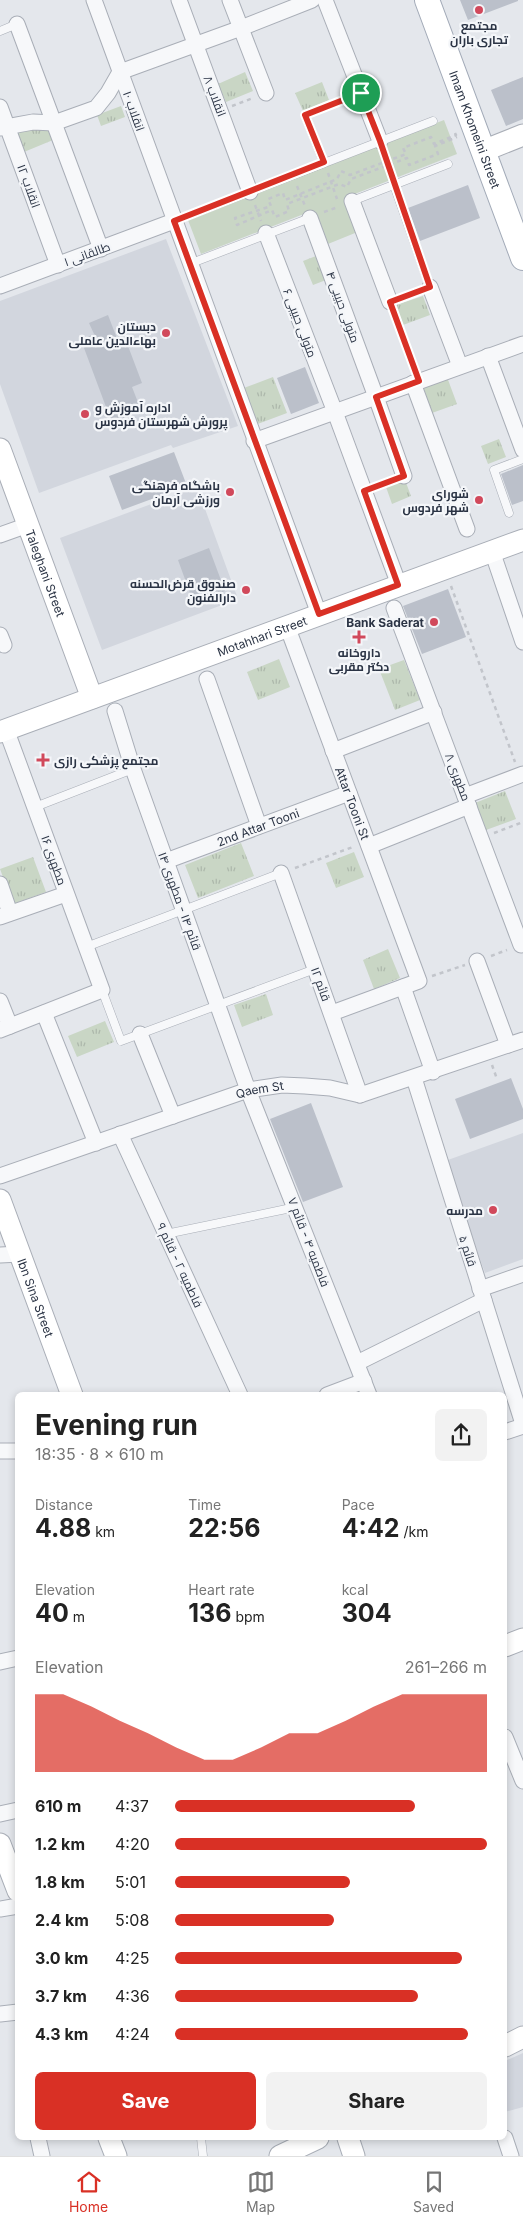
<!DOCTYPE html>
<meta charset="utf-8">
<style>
body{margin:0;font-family:Inter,Cairo,sans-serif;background:#f2f2f2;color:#222;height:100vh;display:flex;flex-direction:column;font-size:19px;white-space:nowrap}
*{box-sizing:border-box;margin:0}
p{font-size:16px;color:#767676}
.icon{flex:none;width:28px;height:28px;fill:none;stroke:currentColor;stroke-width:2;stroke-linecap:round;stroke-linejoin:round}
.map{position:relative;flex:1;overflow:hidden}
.drawer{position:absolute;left:15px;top:1392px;width:492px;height:748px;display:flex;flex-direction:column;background:#fff;border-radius:8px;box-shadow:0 2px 8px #0003}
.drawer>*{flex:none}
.pin{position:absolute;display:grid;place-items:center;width:42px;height:42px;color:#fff;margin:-21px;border:2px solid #fff;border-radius:50%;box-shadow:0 1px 5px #0007}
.round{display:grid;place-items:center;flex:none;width:52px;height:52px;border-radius:8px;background:#f2f2f2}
.overview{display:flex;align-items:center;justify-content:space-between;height:85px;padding:0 20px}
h1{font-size:28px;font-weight:700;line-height:38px}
.figures{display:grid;grid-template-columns:repeat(3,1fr);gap:8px;height:85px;padding:5px 20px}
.figures div{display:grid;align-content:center}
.figures b{font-size:25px;font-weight:700}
.figures small{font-size:14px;font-weight:400}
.figures p{font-size:14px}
.chart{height:140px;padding:10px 20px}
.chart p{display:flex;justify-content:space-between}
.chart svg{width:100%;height:90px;margin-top:5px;fill:#d93025;opacity:.7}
.button{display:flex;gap:10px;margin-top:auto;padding:10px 20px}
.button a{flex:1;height:58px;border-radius:8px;background:#d93025;color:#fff;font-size:20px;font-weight:700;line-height:58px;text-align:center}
.button a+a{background:#f2f2f2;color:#222}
ul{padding:0 20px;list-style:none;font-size:16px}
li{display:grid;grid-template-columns:80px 60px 1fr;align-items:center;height:38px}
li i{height:12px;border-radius:6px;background:#d93025}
.dock{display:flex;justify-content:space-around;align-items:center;height:70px;border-top:1px solid #e0e0e0;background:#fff;font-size:14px;color:#767676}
.dock a{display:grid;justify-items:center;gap:2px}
.dock .current{color:#d93025}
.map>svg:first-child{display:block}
</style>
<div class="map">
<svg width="523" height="2156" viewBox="0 0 523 2156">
<defs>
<pattern id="grass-tufts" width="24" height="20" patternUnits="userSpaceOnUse" patternTransform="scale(1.25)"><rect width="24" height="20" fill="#c9d6c5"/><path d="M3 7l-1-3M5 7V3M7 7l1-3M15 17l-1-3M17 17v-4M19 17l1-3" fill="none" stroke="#adb8ab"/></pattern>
</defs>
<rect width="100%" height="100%" fill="#e4e7ec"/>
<path fill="#d2d6de" d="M166 239 238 426 173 448 171 445 39 493 0 384V301Z
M197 487 238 599 102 650 60 538Z
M523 1133V1259L485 1273 445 1161Z
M523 2053V2107L505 2112V2061Z"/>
<path fill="url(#grass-tufts)" d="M245 72 253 91 226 102 218 84Z
M322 82 329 100 303 111 295 93Z
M121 106 125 117 101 126 97 115Z
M15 129 48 130 53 140 24 152Z
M316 256 326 280 313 285 303 261Z
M423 296 430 315 403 325 396 305Z
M273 377 287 413 255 425 241 389Z
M447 377 457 404 432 413 423 386Z
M499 439 506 457 488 464 481 446Z
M405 480 411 496 392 504 386 487Z
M279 659 290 687 258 700 247 672Z
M404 660 420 700 395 710 379 669Z
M505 791 516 819 486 830 475 803Z
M241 843 254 876 198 898 185 865Z
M354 852 364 877 336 888 326 863Z
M33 857 46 892 13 904 0 869Z
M388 949 400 978 374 989 363 960Z
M266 994 273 1015 242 1027 234 1005Z
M105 1021 114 1042 77 1057 68 1036Z"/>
<path fill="#c9d6c5" d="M444 120 457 154 347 197 360 231 323 246 309 212 201 254 188 220Z"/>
<path fill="#bbc0ca" d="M460 0H518V1L468 20Z
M523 77V119L506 126 491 90Z
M468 185 480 218 420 241 408 208Z
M108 315 118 341 125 338 142 383 132 387 141 410 112 423 81 340 94 334 89 323Z
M305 367 319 403 291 414 277 378Z
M174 452 187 486 122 510 109 476Z
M523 465V501L512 505 501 474Z
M209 548 225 591 194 604 178 560Z
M448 589 466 637 422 654 403 606Z
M511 1078 523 1109V1119L470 1139 455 1099Z
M311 1103 343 1187 303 1202 270 1119Z"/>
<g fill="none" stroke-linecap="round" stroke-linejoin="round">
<defs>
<path id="lane" d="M0 31 17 24
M305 115 324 163
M394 185 430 287
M352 201 448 164
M174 221 433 121
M189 264 310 218
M509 513 494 470 523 459
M35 807 133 769
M86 947 281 873
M102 990 121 1041 315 969
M166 1234 296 1207
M201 2138 203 2156"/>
<g id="street">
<path d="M94 0 319 614"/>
<path d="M179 0 250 192"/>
<path d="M230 0 266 93"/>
<path d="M325 0 380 141"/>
<path d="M17 24 101 249"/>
<path d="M0 107 58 265"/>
<path d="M0 128 33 122 54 123 96 108 108 93 120 72 241 28 312 0"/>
<path d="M352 201 390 302"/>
<path d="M310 218 376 397 404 476"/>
<path d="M266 233 335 412 399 585"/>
<path d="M0 286 174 221"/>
<path d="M430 287 460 366"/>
<path d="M488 356 523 450"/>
<path d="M413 383 467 529"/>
<path d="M254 441 523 344"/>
<path d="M0 535 28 525"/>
<path d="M492 551 523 642"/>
<path d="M394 608 521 945"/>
<path id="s1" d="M287 626 419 981 332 1013"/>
<path d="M0 635 4 645"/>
<path d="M207 679 259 826"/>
<path d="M115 711 133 769 248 1090 369 1395"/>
<path d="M333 751 434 712"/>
<path d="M465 796 523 774"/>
<path d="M369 846 469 806"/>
<path id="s2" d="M166 861 349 793"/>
<path d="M281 873 360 1095"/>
<path d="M0 884 10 913"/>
<path d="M0 917 66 894"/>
<path d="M477 961 508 1045"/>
<path d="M403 987 433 1072"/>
<path d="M0 1001 10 1026"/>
<path d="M44 1013 96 1143"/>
<path d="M0 1030 102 990 6 729"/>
<path d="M140 1034 173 1116"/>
<path d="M414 1078 523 1424"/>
<path d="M120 1134 240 1395"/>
<path id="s3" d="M0 1176 248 1090 282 1085 305 1086 330 1088 360 1095 523 1040"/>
<path d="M0 1255 20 1254"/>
<path d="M480 1289 523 1274"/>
<path d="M357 1363 484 1300"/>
<path d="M327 1395 364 1381"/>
<path d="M505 1432 523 1426"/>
<path d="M0 1451H18"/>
<path d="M0 1662 18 1658"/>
<path d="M505 1737 523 1781"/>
<path d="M0 1814 18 1810"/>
<path d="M0 1909 18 1906"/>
<path d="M0 2014 18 2012"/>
<path d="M38 2138 42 2156"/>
<path d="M505 2138 511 2156"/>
</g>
<g id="secondary">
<path d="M483 151 523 135"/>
<path id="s4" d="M0 449 92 698"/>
<path id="s5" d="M0 732 523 540"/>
<path id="s6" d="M0 1200 72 1395"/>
<path d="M505 1646 523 1639"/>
<path d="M0 1844 18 1891"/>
<path d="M505 2046 523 2037"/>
<path d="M109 2138 116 2156"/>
<path d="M348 2138 354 2156"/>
<path d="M280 2156 318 2138"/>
</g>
<g id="primary">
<path id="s7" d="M427 0 523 258"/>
</g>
</defs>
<use href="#lane" stroke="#a9aeb7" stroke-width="9"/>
<use href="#street" stroke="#a9aeb7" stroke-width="17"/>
<use href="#secondary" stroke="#a9aeb7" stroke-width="23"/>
<use href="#primary" stroke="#a3abb8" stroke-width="26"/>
<path stroke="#c2c5cb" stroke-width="2.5" stroke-dasharray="4 4" stroke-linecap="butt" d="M232 106 253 98
M316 111 348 98
M455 133 456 135 434 144 431 137 403 148 406 154 350 175 341 171 337 179 285 200 283 193 268 199 271 206 235 218 237 225 272 210 275 217 289 211 287 204 339 184 347 187 351 179 407 158 409 165 438 154 435 146 457 137
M385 155 391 176
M328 173 337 199
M297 186 305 206
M255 205 261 221
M324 212 338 207
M404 297 417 292
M395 315 414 369
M377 486 391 481
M451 586 515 762
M494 833 523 822
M295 868 353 847
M491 956 507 950
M432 976 465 965
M492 1065 497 1079"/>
<use href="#lane" stroke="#f7f8fa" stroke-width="8"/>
<use href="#street" stroke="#f7f8fa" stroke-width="15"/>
<use href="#secondary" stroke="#fff" stroke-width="21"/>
<use href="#primary" stroke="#fff" stroke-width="24"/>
</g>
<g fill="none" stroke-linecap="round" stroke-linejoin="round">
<defs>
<path id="route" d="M361 93 380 141 430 287 390 302 419 381 376 397 404 476 364 491 398 585 319 614 174 221 324 162 305 115Z"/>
</defs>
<use href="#route" stroke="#fff" stroke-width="10"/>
<use href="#route" stroke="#d93025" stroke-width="6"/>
</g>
<g fill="#d1495b" stroke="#f4f6f9" stroke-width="2">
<circle cx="479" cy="10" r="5"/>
<circle cx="166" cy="333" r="5"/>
<circle cx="85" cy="414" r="5"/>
<circle cx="230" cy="492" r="5"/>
<circle cx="479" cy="500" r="5"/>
<circle cx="246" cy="590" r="5"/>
<circle cx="434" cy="622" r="5"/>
<path d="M356.5 629.5h5v5h5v5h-5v5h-5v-5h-5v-5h5z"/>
<path d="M40.5 752.5h5v5h5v5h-5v5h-5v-5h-5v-5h5z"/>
<circle cx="493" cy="1210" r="5"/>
</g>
<g text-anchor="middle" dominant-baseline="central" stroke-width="4.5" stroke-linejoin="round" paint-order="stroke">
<g font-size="12" font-weight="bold" fill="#2b3445" stroke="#f4f6f9" text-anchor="end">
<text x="479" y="25" text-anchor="middle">مجتمع<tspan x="479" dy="14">تجاری باران</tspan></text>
<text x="156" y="326">دبستان<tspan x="156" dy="14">بهاءالدین عاملی</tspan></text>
<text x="95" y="407" text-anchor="start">اداره آموزش و<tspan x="95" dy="14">پرورش شهرستان فردوس</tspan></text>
<text x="220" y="485">باشگاه فرهنگی<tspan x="220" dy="14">ورزشی آرمان</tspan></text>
<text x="469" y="493">شورای<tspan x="469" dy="14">شهر فردوس</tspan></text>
<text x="236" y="583">صندوق قرض‌الحسنه<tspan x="236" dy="14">دارالفنون</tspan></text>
<text x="424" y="622">Bank Saderat</text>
<text x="359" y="652" text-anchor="middle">داروخانه<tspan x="359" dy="14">دکتر مقربی</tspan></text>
<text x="54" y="760" text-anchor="start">مجتمع پزشکی رازی</text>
<text x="483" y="1210">مدرسه</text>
</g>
<g font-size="12" fill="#2b3445" stroke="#f4f6f9">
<text transform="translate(215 96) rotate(69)">انقلاب ۸</text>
<text transform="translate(134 111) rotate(70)">انقلاب ۱۰</text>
<text stroke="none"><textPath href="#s7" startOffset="138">Imam Khomeini Street</textPath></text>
<text transform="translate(29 186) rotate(70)">انقلاب ۱۲</text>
<text transform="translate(87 254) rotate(-20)">طالقانی ۱</text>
<text transform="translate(343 307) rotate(70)">متولی حبیبی ۴</text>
<text transform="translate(300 323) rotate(69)">متولی حبیبی ۶</text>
<text stroke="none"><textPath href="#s4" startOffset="132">Taleghani Street</textPath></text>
<text stroke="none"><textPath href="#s5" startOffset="279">Motahhari Street</textPath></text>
<text transform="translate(458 777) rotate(69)">مطهری ۸</text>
<text stroke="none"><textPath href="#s1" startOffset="189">Attar Tooni St</textPath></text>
<text stroke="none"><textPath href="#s2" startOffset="98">2nd Attar Tooni</textPath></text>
<text transform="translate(54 860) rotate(70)">مطهری ۱۶</text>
<text transform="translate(180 901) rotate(70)">قائم ۱۴ - مطهری ۱۴</text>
<text transform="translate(321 984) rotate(70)">قائم ۱۲</text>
<text stroke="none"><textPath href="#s3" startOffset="274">Qaem St</textPath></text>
<text transform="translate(309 1242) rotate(69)">فاطمیه ۴ - قائم ۷</text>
<text transform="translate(468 1251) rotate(72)">قائم ۵</text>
<text transform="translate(180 1265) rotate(65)">فاطمیه ۲ - قائم ۹</text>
<text stroke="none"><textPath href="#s6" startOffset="104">Ibn Sina Street</textPath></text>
</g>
</g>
</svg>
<div class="pin" style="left:361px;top:93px;background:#1e9e55"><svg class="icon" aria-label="arrive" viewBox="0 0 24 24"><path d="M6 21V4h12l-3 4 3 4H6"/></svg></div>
<section class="drawer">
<div class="overview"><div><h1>Evening run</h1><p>18:35 · 8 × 610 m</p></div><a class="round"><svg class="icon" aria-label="share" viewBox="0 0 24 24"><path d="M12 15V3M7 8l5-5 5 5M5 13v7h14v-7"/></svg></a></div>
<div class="figures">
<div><p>Distance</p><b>4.88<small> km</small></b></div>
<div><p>Time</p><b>22:56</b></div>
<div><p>Pace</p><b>4:42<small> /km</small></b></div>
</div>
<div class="figures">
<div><p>Elevation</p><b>40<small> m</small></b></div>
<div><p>Heart rate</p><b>136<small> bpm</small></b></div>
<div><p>kcal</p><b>304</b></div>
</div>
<div class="chart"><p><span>Elevation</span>261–266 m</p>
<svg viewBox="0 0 160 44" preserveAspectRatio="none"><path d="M0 44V6L10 6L20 12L30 19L40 25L50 32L60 38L70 38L80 32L90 25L100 25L110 19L120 12L130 6L140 6L150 6L160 6V44z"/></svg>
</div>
<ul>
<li><b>610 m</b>4:37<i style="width:77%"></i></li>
<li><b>1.2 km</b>4:20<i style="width:100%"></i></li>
<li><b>1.8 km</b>5:01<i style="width:56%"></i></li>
<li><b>2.4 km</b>5:08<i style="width:51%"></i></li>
<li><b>3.0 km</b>4:25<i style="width:92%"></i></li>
<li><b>3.7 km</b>4:36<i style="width:78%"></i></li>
<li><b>4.3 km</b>4:24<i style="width:94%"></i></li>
</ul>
<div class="button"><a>Save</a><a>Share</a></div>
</section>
</div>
<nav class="dock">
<a class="current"><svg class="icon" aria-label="home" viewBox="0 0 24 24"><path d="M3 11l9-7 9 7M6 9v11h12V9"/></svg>Home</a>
<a><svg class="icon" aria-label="map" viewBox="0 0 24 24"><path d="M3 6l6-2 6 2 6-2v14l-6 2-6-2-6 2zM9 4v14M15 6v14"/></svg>Map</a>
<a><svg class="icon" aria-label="saved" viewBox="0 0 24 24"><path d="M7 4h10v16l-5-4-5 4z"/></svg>Saved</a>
</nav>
